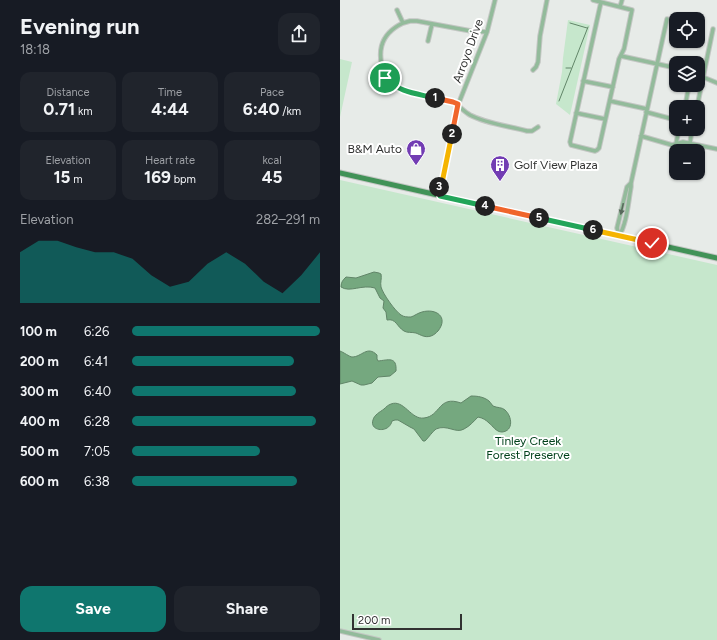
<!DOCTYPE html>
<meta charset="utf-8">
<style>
body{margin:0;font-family:Figtree,sans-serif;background:#20242c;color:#f1f3f6;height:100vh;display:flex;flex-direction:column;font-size:15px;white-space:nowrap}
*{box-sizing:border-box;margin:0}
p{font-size:13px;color:#9ea1a6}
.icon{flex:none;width:22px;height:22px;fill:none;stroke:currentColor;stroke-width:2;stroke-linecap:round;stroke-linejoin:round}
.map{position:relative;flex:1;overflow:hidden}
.panel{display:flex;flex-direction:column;background:#171b24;width:340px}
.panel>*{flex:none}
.fabs{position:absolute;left:329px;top:12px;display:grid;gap:8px}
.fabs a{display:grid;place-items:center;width:36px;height:36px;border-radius:8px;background:#171b24;box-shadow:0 1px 3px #0004;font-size:20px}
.scale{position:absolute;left:12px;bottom:10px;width:110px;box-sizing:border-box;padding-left:4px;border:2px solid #313231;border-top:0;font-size:11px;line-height:14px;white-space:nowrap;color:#313231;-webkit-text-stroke:3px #fff;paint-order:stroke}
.pin{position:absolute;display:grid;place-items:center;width:34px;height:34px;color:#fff;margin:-17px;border:2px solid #fff;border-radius:50%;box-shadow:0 1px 4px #0007}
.km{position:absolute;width:20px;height:20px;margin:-10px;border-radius:50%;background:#222;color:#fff;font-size:11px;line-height:20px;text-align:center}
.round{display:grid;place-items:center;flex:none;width:42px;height:42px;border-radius:12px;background:#20242c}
.head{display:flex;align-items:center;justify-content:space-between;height:68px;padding:0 20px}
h1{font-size:22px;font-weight:700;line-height:30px}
.figures{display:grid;grid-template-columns:repeat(3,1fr);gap:6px;height:68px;padding:4px 20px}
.figures div{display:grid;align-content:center;border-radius:10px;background:#20242c;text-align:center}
.figures b{font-size:17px;font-weight:700}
.figures small{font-size:11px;font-weight:400}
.figures p{font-size:11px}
.chart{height:112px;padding:8px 20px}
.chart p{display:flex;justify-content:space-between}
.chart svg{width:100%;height:72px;margin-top:4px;fill:#0f766e;opacity:.7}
.button{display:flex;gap:8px;margin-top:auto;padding:8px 20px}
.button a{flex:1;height:46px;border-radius:12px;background:#0f766e;color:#fff;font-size:16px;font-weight:700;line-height:46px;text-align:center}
.button a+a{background:#20242c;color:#f1f3f6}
ul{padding:0 20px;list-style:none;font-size:13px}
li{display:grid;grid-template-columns:64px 48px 1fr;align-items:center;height:30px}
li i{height:10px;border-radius:5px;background:#0f766e}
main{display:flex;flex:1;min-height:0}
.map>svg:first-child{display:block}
</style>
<main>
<section class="panel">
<div class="head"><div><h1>Evening run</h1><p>18:18</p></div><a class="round"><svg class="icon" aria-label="share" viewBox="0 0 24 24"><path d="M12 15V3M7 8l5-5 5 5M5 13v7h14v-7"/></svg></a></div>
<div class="figures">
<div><p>Distance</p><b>0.71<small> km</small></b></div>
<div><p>Time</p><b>4:44</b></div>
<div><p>Pace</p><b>6:40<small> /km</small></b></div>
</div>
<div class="figures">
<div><p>Elevation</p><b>15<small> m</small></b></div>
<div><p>Heart rate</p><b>169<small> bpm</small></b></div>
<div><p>kcal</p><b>45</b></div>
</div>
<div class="chart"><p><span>Elevation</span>282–291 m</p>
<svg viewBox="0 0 160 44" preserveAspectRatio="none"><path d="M0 44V13L10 6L20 6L30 10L40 13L50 13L60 17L70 27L80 34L90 31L100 20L110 13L120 20L130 31L140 38L150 27L160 13V44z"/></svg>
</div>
<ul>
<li><b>100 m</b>6:26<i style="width:100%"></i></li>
<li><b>200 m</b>6:41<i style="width:86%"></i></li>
<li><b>300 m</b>6:40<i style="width:87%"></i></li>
<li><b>400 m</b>6:28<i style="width:98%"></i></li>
<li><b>500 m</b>7:05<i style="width:68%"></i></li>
<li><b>600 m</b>6:38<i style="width:88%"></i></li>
</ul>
<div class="button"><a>Save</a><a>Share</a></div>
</section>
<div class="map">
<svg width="377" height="640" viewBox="0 0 377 640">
<rect width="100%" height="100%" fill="#e7ebe8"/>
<path fill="#c6e7cc" d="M228 20 250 25 230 115 216 104 222 72 223 58Z
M0 59 12 62 0 117Z
M0 180 377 265V640H42L0 630Z"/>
<path fill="#75a87f" stroke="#618568" d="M34 272 39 273 41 274C42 279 40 282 41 287 43 294 55 311 61 315 64 317 67 317 71 317 74 316 78 313 82 312 96 308 109 317 98 331 96 333 94 335 91 336 85 338 81 335 76 333 72 332 67 333 64 331 57 327 56 318 47 320L46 312 43 308 44 301 40 298 35 288C22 284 10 293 1 287 1 282 3 280 6 277L16 278Z
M0 351C3 352 10 357 12 357 22 357 27 345 37 355V359L38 361C48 360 57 356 56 371L50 376 38 377 32 383 24 385H21L12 381 0 384Z
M131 396C138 396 144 397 149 401 151 403 152 405 153 406 157 408 162 407 165 410 172 416 174 431 162 432 156 432 153 426 149 423 146 420 143 418 138 417 134 421 130 426 124 429 116 434 107 424 96 429 92 432 89 437 85 441H83L74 429 70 427 58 420H55L52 421C49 434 29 431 33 420 34 415 40 412 44 409 46 407 48 405 51 404 64 399 71 420 84 418 101 416 98 395 121 403Z"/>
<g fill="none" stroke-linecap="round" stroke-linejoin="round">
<path stroke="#618568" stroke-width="1" d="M230 23 247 28
M226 68H231
M219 101 248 27"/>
<defs>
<path id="minor" d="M253 0 292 10 284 49 279 59 259 148 257 150 255 151 231 145 230 142 261 2
M280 7 282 0
M63 23 70 21H77L131 31 147 32
M88 41 92 24
M281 56 336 68
M193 70 196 67 198 62 200 36 207 0
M358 75 377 83
M45 78C37 54 38 35 63 23L57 10
M40 81 45 78 52 85 59 89 67 92 113 102C119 105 123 111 130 115 147 124 169 126 187 131H192L198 127
M243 81 273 87
M270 101 307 109
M345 107 349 85
M357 107 373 29
M306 112 336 120
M236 113 265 119
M301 136 332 145 343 142 377 149
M350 143 352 129
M336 144 339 129
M100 196 98 188 103 178 118 105 147 32 155 0
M100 196 104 188 103 179
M279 235 277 228 287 187 291 183
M279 236C287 223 288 203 291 187V183L327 19
M0 631 39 640"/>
<path id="primary" d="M0 173 377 258"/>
</defs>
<use href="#minor" stroke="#c3c6c3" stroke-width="5.5"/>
<use href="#primary" stroke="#c3c6c3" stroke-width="7"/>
<use href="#minor" stroke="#93bb9b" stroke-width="3.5"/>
<use href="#primary" stroke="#419257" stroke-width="5"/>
</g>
<defs><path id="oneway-solid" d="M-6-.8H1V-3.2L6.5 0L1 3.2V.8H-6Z"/></defs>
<use fill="#58695b" href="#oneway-solid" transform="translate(282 209) rotate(103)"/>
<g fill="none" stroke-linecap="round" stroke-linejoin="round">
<defs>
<path id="split-1" d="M45 78C61 93 74 93 95 98"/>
<path id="split-2" d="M95 98 113 102 118 104 112 134"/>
<path id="split-3" d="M99 187 103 178 112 134"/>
<path id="split-4" d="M99 187 100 196 145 206"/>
<path id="split-5" d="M145 206 199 218"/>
<path id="split-6" d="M199 218 253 230"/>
<path id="split-7" d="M253 230 312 243"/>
</defs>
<use href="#split-1" stroke="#fff" stroke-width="8"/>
<use href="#split-2" stroke="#fff" stroke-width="8"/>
<use href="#split-3" stroke="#fff" stroke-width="8"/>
<use href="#split-4" stroke="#fff" stroke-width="8"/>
<use href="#split-5" stroke="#fff" stroke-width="8"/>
<use href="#split-6" stroke="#fff" stroke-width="8"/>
<use href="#split-7" stroke="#fff" stroke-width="8"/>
<use href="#split-1" stroke="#22a559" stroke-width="5"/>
<use href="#split-2" stroke="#f0652b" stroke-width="5"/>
<use href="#split-3" stroke="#f5b400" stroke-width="5"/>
<use href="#split-4" stroke="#22a559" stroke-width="5"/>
<use href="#split-5" stroke="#f0652b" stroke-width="5"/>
<use href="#split-6" stroke="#22a559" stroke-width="5"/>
<use href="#split-7" stroke="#f5b400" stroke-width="5"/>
</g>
<defs>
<symbol id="shop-pin" viewBox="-11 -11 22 30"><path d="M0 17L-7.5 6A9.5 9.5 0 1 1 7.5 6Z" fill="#723cb3" stroke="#fff"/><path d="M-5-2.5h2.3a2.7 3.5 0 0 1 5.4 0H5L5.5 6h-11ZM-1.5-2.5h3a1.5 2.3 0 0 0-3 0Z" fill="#fff"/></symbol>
<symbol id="building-pin" viewBox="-11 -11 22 30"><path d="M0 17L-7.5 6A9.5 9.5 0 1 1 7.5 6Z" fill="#723cb3" stroke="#fff"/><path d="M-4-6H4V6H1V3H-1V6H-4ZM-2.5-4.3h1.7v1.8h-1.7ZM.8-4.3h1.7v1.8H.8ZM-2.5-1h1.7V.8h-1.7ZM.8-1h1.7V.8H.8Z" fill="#fff"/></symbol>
</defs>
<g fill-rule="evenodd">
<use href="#shop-pin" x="65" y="138" width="22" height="30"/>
<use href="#building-pin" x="149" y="154" width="22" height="30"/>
</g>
<g text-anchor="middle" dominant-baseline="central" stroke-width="4" stroke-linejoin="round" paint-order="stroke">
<g font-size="12" fill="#313231" stroke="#fff">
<text transform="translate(128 51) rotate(-70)">Arroyo Drive</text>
</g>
<g font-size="12" fill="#313231" stroke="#fff" text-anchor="end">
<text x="62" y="149">B&amp;M Auto</text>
<text x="174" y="165" text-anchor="start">Golf View Plaza</text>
</g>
<g font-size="12" fill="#01411b" stroke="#fff">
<text x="188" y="441">Tinley Creek<tspan x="188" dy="14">Forest Preserve</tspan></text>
</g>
</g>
</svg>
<div class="fabs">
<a><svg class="icon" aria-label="locate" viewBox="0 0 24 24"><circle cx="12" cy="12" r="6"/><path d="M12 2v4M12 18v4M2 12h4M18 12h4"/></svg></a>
<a><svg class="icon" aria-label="layers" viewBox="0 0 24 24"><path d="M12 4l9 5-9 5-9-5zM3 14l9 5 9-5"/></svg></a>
<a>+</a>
<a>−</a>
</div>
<div class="scale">200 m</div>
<div class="pin" style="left:45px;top:78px;background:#1e9e55"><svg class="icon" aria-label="arrive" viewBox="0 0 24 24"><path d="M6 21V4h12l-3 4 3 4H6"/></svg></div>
<div class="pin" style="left:312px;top:243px;background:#d93025"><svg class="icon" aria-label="check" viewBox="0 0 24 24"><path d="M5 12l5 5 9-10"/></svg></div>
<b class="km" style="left:95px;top:98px">1</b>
<b class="km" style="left:112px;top:134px">2</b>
<b class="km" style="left:99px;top:187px">3</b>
<b class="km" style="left:145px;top:206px">4</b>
<b class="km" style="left:199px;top:218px">5</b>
<b class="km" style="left:253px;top:230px">6</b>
</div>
</main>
